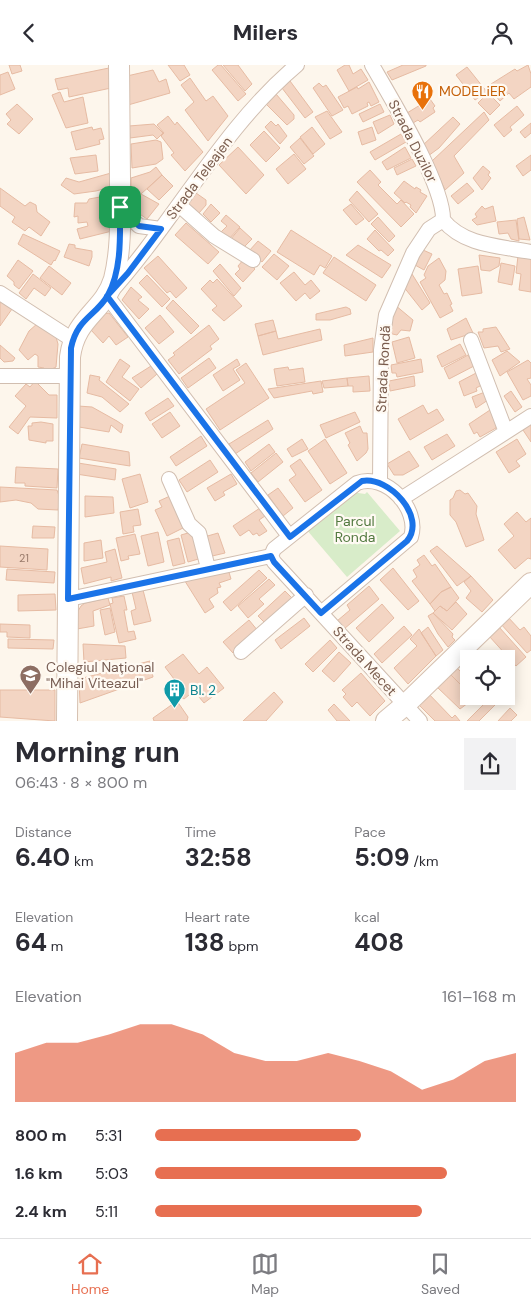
<!DOCTYPE html>
<meta charset="utf-8">
<style>
body{margin:0;font-family:"DM Sans",sans-serif;background:#f2f2f3;color:#2b2b33;height:100vh;display:flex;flex-direction:column;font-size:19px;white-space:nowrap}
*{box-sizing:border-box;margin:0}
p{font-size:16px;color:#7c7c81}
.icon{flex:none;width:28px;height:28px;fill:none;stroke:currentColor;stroke-width:2;stroke-linecap:round;stroke-linejoin:round}
.map{position:relative;height:656px;overflow:hidden}
.panel{display:flex;flex-direction:column;background:#fff;flex:1}
.panel>*{flex:none}
.tools{position:absolute;left:460px;top:585px;display:grid;gap:10px}
.tools a{display:grid;place-items:center;width:55px;height:55px;border-radius:0px;background:#fff;box-shadow:0 2px 12px #0003;font-size:25px}
.pin{position:absolute;display:grid;place-items:center;width:42px;height:42px;color:#fff;margin:-21px;border-radius:10px;box-shadow:0 2px 8px #0006}
.round{display:grid;place-items:center;flex:none;width:52px;height:52px;border-radius:0px;background:#f2f2f3}
.overview{display:flex;align-items:center;justify-content:space-between;height:85px;padding:0 15px}
h1{font-size:28px;font-weight:700;line-height:38px}
.figures{display:grid;grid-template-columns:repeat(3,1fr);gap:8px;height:85px;padding:5px 15px}
.figures div{display:grid;align-content:center}
.figures b{font-size:25px;font-weight:700}
.figures small{font-size:14px;font-weight:400}
.figures p{font-size:14px}
.chart{height:140px;padding:10px 15px}
.chart p{display:flex;justify-content:space-between}
.chart svg{width:100%;height:90px;margin-top:5px;fill:#e76f51;opacity:.7}
ul{padding:0 15px;list-style:none;font-size:16px}
li{display:grid;grid-template-columns:80px 60px 1fr;align-items:center;height:38px}
li i{height:12px;border-radius:6px;background:#e76f51}
header{display:flex;justify-content:space-between;align-items:center;height:65px;padding:0 15px;background:#fff;font-size:22px;font-weight:700}
.tab-bar{display:flex;justify-content:space-around;align-items:center;height:70px;border-top:1px solid #e1e1e2;background:#fff;font-size:14px;color:#7c7c81}
.tab-bar a{display:grid;justify-items:center;gap:2px}
.tab-bar .current{color:#e76f51}
.map>svg:first-child{display:block}
</style>
<header><svg class="icon" aria-label="back" viewBox="0 0 24 24"><path d="M15 5l-7 7 7 7"/></svg>Milers<svg class="icon" aria-label="person" viewBox="0 0 24 24"><circle cx="12" cy="8" r="4"/><path d="M4 21q1-7 8-7t8 7"/></svg></header>
<div class="map">
<svg width="531" height="656" viewBox="0 0 531 656">
<rect width="100%" height="100%" fill="#fdf6ec"/>
<path fill="#d8ecc9" d="M352 427 365 429 367 427 400 466 347 512 306 464Z"/>
<path fill="#f3d5c3" stroke="#e6bba3" d="M9 0H20L22 6 12 9Z
M168 0H184L190 10 180 16Z
M218 0H221L246 29 238 36 212 5Z
M223 0H238L252 19 245 26Z
M345 0H349L353 9 361 4 368 15 349 26 337 5Z
M403 0H426V1L392 15 387 7Z
M528 0 531 9V22L514 34 509 28 500 36 494 29 497 26 491 19 515 4 517 6Z
M467 2 487 27 475 35 456 10Z
M109 3 111 23 69 32 68 23 58 25 55 14Z
M153 5 159 17 166 14 170 28 128 40 127 11Z
M8 7 15 24 0 30V10Z
M190 13 206 36 213 31 228 51 208 76 185 45 194 37 181 20Z
M290 16 313 47 305 53 282 23Z
M369 17 379 37 371 41 369 37 367 38 368 41 352 49 348 41 344 43 338 32 357 22 358 24Z
M319 18 323 22 326 20 343 45 332 51 313 23Z
M60 27 64 37 83 32 88 58 66 63 52 30Z
M488 28 500 40 490 50 478 38Z
M276 29 294 50V54L287 60 265 38Z
M430 34 435 41 433 43 435 47 420 57 418 55 413 58 407 48Z
M17 39 33 54 19 69 7 59 11 55 6 49Z
M380 39 384 47 363 57 359 49Z
M517 41 524 50 510 62 512 65 504 72 494 60Z
M327 46 342 67 330 74 315 52Z
M484 47 489 55 454 91 464 108 445 125 432 96Z
M390 50 394 59 378 69 373 57Z
M168 51 175 60 177 57 203 87 185 106 171 90 174 88 161 71 164 68 157 60Z
M453 52 460 59 439 83 428 91 422 81Z
M271 56 276 61 278 59 287 71 280 79 265 62Z
M531 58V68L525 73 520 67Z
M154 59 163 68 157 74 153 70 130 73 129 61Z
M92 62 93 65 101 63 104 74 99 75 100 79 76 85 71 67Z
M312 62 325 79 313 89 300 72Z
M372 62 376 75 362 80 358 67Z
M264 66 280 83 266 97 250 80Z
M401 69 406 77 375 95 370 87Z
M300 73 314 91 304 99 290 82Z
M156 75 161 77 163 94 156 99 132 103 131 79Z
M238 82 264 110 246 129 219 100Z
M405 82 411 93 387 105 382 97Z
M294 89 306 104 288 119 276 104Z
M96 90 98 106 75 109 70 93Z
M531 90V105L523 111 516 101Z
M412 94 416 101 397 110 394 103Z
M483 101 490 107 488 110 491 113 482 125 473 113Z
M156 102 162 110 141 129 131 131V113L150 107Z
M370 105 381 117 378 120 397 139 401 135 414 149 401 162 357 117Z
M111 108V122L96 126 74 129 61 120 66 113 79 117Z
M162 110 173 121 159 135 147 124Z
M404 116 415 124 416 122 421 125 420 127 427 131 416 148 410 142 411 140 406 137 405 138 394 128Z
M467 118 474 126 458 139 451 131Z
M0 123 25 141 30 137 36 140 37 147 50 157 41 171 29 162 25 166 12 157 15 152 0 141Z
M357 126 378 149 369 157 349 135Z
M196 128 206 135V140L199 148 193 147 188 139Z
M141 129 159 139 147 154 131 143 135 133Z
M111 130 112 166 80 174 77 164 88 161 87 157 78 158V151L74 152 75 138H87L89 134Z
M211 139 220 148 211 157 203 149Z
M351 139 364 154 356 160 343 145Z
M482 141 485 144 493 141 496 156 477 160 472 155 477 152 475 149Z
M226 150 240 162 228 175 220 168 227 161 221 156Z
M378 152 395 171 389 177 371 159Z
M524 152 530 175 519 174 517 154Z
M516 155 519 176 511 174 508 168 499 169 497 157Z
M186 158 219 187 208 199 175 170Z
M240 163 252 174 241 185 230 175Z
M291 165 332 191 325 203 320 200 314 210 277 187Z
M375 165 394 185 388 191 381 185 379 186 367 174Z
M23 169 60 186 55 196 54 195 51 200 18 179Z
M258 176 271 186 262 197 249 186Z
M69 179 75 180V183L92 186V192L89 201 64 192Z
M358 180 391 200 382 213 346 190Z
M423 185 432 189 424 205 415 200Z
M274 189 289 201 277 215 262 202Z
M479 190 500 193 499 201 490 206 481 205Z
M158 191 187 223 176 233 170 226 167 228 144 203Z
M518 191 531 194V227L519 225 521 209 516 208Z
M334 192 376 220 366 236 323 208Z
M439 193 446 206 445 215 439 220 444 229 447 228 452 239 450 240 453 246 440 253 420 217 426 213 424 210 428 201Z
M244 194 255 204 243 217 235 209 240 204 238 201Z
M18 195 33 206 19 224 14 220V217L7 211Z
M501 198 515 201 512 220 498 217Z
M220 199 241 223 234 231 213 206Z
M49 201 71 218 62 230 40 213Z
M478 201 482 228 462 231 458 204Z
M294 207 305 220 311 215 320 226 310 234 305 228 296 236 280 218Z
M33 209 51 223 45 231 34 223 26 234 19 228Z
M412 209 430 238 422 245 403 221Z
M147 210 170 234 162 242 139 218Z
M217 214 242 241 224 256 212 245 217 241 201 224 210 215 213 218Z
M131 222 142 232 138 235 149 244 139 254 122 235Z
M173 235 199 261 191 269 166 243Z
M0 236 12 244 0 261Z
M395 240 413 255 410 266 401 265 397 270 388 268Z
M346 242 350 244 351 249 330 255H316V249Z
M109 248 128 272 116 280 109 271 103 278 91 265 103 249Z
M160 250 174 267 159 279 145 263Z
M466 253 473 268 451 275 447 264Z
M273 255 276 266 258 271 255 259Z
M38 258 56 272 58 279 56 302 52 304 44 305V303L38 302V291L35 289 28 295 19 285 29 266Z
M209 260 219 274 210 281 212 284 179 309 168 295 175 290 173 288Z
M496 262 510 284 501 287 498 281 484 283 478 267H483V264Z
M320 264 322 275 263 290 258 271 276 266 278 274Z
M409 272 415 293 397 298 392 277Z
M373 273V287L345 291 344 280Z
M460 279 466 290 442 302 437 291Z
M0 280 15 293 13 296 4 297 0 293Z
M507 286 520 297 500 311 492 295Z
M468 290 474 301 449 314 444 303Z
M209 293 216 303 188 323 181 313Z
M120 294 130 301 122 312 139 324 130 336 106 317Z
M237 294 240 300 233 304 240 315 223 326 213 310Z
M421 294 423 307 397 312 396 308H392L391 300Z
M528 295 531 298V313L527 314 531 320V331L523 335 507 307Z
M246 298 269 333 220 365 206 344 245 318 236 305Z
M151 301 157 309 141 323 132 313Z
M288 302 289 305 303 303 305 317 277 321 274 304Z
M478 307 482 320 476 323 477 326 464 331 459 317Z
M90 310 100 312 99 315 129 339 120 347 102 332 87 328Z
M369 311 370 326 353 327V321H348L347 313Z
M414 311 415 321 390 326 389 316Z
M347 313 348 321 324 323 322 316Z
M35 316 49 330H57V353L30 352 18 369 9 362 26 341 15 331 26 319 30 322Z
M321 316 323 327 313 329 312 326 274 333 268 324Z
M511 326 522 342 515 347 504 331Z
M485 327 488 335 476 343 472 332Z
M168 333 174 341 150 356 145 348Z
M423 340 428 349 437 344 444 355 410 375 398 354Z
M78 341 92 342 117 356 123 360 121 368 111 360 109 367 79 362Z
M493 343 497 352 496 363 480 372 477 367 474 369 469 359Z
M170 347 180 361 162 373 152 359Z
M355 347 360 357 326 373 320 360Z
M268 355 273 364 235 389 229 379Z
M41 357 53 359V376H46V378L29 375 28 361H32V358Z
M531 359V377L523 365Z
M360 361 363 368H367L368 384 366 388 357 396 348 380 350 378 345 368Z
M447 369 455 381 432 395 424 382Z
M201 371 207 381 176 401 170 392Z
M302 374 308 384 292 392 287 384Z
M325 374 347 408 330 419 308 386Z
M517 374 526 389 516 396 520 401 509 408 496 387Z
M82 379 129 387 130 401 79 393Z
M269 379 275 387 251 406 245 397Z
M409 386 419 401 403 410H394L387 399Z
M276 388 283 397 258 417 251 408Z
M300 394 322 425 305 437 289 415 296 410 290 401Z
M210 395 218 407 187 427 179 415Z
M78 398 116 404 115 415 76 409Z
M16 402 58 404 57 423 25 421V418H15Z
M140 409 148 437 130 443 122 414Z
M231 409 237 419 223 427 225 430 215 436 207 423Z
M0 422 57 425 60 434 58 445 38 444 31 438 16 435 0 437Z
M278 423 293 443 283 451 268 430Z
M460 425 465 429 468 428 477 441 476 449 484 475 466 482 456 457 450 450V435L453 433 456 426Z
M85 431 113 432 114 448 85 452Z
M170 431 185 462 167 471 155 445 162 442 159 436Z
M260 443 265 451 259 455 267 466 259 471 257 468 253 470 249 465 240 471 233 461Z
M138 444 141 460 133 461 134 467 123 469 120 447Z
M517 447 526 457 531 453V494L528 493 515 504 498 485 514 471 504 459Z
M33 461 55 462 54 473H32Z
M195 466 202 493 188 497 181 470Z
M158 467 164 497 148 501 141 471Z
M218 468 225 488 208 492 204 472Z
M135 469 140 489 128 491 129 494 121 496 116 473Z
M179 473 185 498 173 501 167 476Z
M101 475 103 493 84 496V478Z
M0 481 48 484 47 505 0 502Z
M437 481 471 511 457 521 430 486Z
M115 484 122 513 111 516V512L84 519 81 503 107 497 105 487Z
M424 490 432 501 435 499 451 522 441 527 430 539 412 516 417 512 413 505 420 500 417 495Z
M393 503 419 536 408 545 380 515Z
M7 504 55 507 54 518 6 515Z
M228 504 231 514 219 518 221 522 217 523 218 528 209 534 214 542 205 548 183 513Z
M259 505 267 513 231 546 223 537Z
M471 511 493 535 482 547 466 533 471 526 464 517Z
M269 514 275 520 259 534 264 539 248 553 238 541Z
M369 521 379 534 344 564 337 556 350 545 347 540Z
M451 522 459 533 447 546 440 541 435 546 430 539 441 527Z
M143 525 151 556 134 560 131 546 136 544 132 527Z
M285 526 293 534 266 559 258 551Z
M55 529 56 545 18 546V530Z
M124 531 127 545H124L128 567 134 566 136 574 119 578 110 539 113 538 112 533Z
M108 533 110 540 93 546 94 561 77 564 78 546 81 541 85 538Z
M456 537 467 549 452 565 433 548 440 541 447 546Z
M382 539 394 553 369 577 356 563Z
M110 543 115 567 105 570 100 545Z
M433 548 453 569 452 572 455 575 448 582 438 569 428 551Z
M507 551 520 565 524 562 531 571V585L527 588 500 558Z
M304 553 310 561 281 584 275 575Z
M249 555 258 566 233 588 223 577Z
M0 559 30 560V573L7 572V567H0Z
M404 561 412 570 382 598 374 589Z
M428 562 443 585 436 591 421 568Z
M499 562 526 592 516 601 489 571Z
M419 564 436 591 408 619 394 603 417 581 410 574Z
M8 574 54 575 53 584 8 583Z
M330 575 337 583 313 607 305 599Z
M83 579 125 581 126 593 84 597Z
M339 587 351 598 334 617 322 606Z
M183 589 199 609 207 602 224 623 204 638 194 626 184 634 177 629 183 624 174 617V614L165 602Z
M150 596 153 612 80 638 79 614Z
M454 600 469 615V628L450 609Z
M361 608 385 636 370 651 357 637 352 642 343 632 346 629 342 625Z
M450 609 467 626 462 631 468 638 460 644 437 622Z
M0 625H55V656L0 652Z
M426 626 452 653 455 650 460 656H435L418 639Z
M274 627 283 637 266 656H243Z
M491 632 497 638 479 656H467Z
M177 636 188 652 187 656H154L153 653Z
M334 639 350 656H337L328 645Z
M510 643 517 650 511 656H498Z"/>
<g fill="none" stroke-linecap="round" stroke-linejoin="round">
<defs>
<path id="street" d="M372 0C391 33 444 120 443 155
M179 140 214 171 253 195
M120 142 139 161 161 164
M443 155C464 181 500 181 531 187
M0 228 73 275
M471 275 506 367
M0 311H70
M169 414 189 459 199 468 208 503
M380 418 381 285 386 250 413 188 429 164 443 155
M401 434 531 351
M289 471 107 231C174 158 221 64 297 0
M271 491 274 484 357 418C386 407 420 444 411 472L321 548
M271 491 274 497 420 656
M69 534 271 491
M241 587 306 530"/>
<path id="secondary" d="M67 656 70 292C75 252 104 247 114 214 122 182 120 148 120 115 120 77 119 38 119 0
M386 656 405 640 531 518"/>
</defs>
<use href="#street" stroke="#d1beb0" stroke-width="16"/>
<use href="#secondary" stroke="#d6c0b0" stroke-width="22"/>
<use href="#street" stroke="#fff" stroke-width="14"/>
<use href="#secondary" stroke="#fff" stroke-width="20"/>
</g>
<g fill="none" stroke-linecap="round" stroke-linejoin="round">
<defs>
<path id="route" d="M120 142C120 170 122 204 108 230 96 251 77 253 71 283L68 534 271 491 274 497 321 548 407 476C427 452 389 411 362 416L290 472 107 231 128 208 161 164 139 161 120 142"/>
</defs>
<use href="#route" stroke="#fff" stroke-width="10"/>
<use href="#route" stroke="#1a73e8" stroke-width="6"/>
</g>
<defs>
<symbol id="restaurant-pin" viewBox="-11 -11 22 30"><path d="M0 17L-7.5 6A9.5 9.5 0 1 1 7.5 6Z" fill="#e8710a" stroke="#fffaf3"/><path d="M-5-6h1v4h1v-4h1v4h1v-4h1v5L-1.5 .5V6h-2V.5L-5-1ZM5-6V6H3V1.5H1.5Q1.5-4 5-6Z" fill="#fff"/></symbol>
<symbol id="school-pin" viewBox="-11 -11 22 30"><path d="M0 17L-7.5 6A9.5 9.5 0 1 1 7.5 6Z" fill="#8d6e63" stroke="#fffaf3"/><path d="M0-5L7-2L0 1L-7-2ZM-4 1L0 2.5L4 1V4Q0 6-4 4Z" fill="#fff"/></symbol>
<symbol id="building-pin" viewBox="-11 -11 22 30"><path d="M0 17L-7.5 6A9.5 9.5 0 1 1 7.5 6Z" fill="#0f9aa8" stroke="#fffaf3"/><path d="M-4-6H4V6H1V3H-1V6H-4ZM-2.5-4.3h1.7v1.8h-1.7ZM.8-4.3h1.7v1.8H.8ZM-2.5-1h1.7V.8h-1.7ZM.8-1h1.7V.8H.8Z" fill="#fff"/></symbol>
</defs>
<g fill-rule="evenodd">
<use href="#restaurant-pin" x="410" y="14" width="25" height="34"/>
<use href="#school-pin" x="18" y="598" width="25" height="34"/>
<use href="#building-pin" x="162" y="612" width="25" height="34"/>
</g>
<g text-anchor="middle" dominant-baseline="central" stroke-width="4.5" stroke-linejoin="round" paint-order="stroke">
<g font-size="11" fill="#987a6a">
<text x="24" y="493">21</text>
</g>
<g font-size="14" fill="#c56008" stroke="#fffaf3" text-anchor="start">
<text x="439" y="26">MODELiER</text>
</g>
<g font-size="14" fill="#7a5c4d" stroke="#fffaf3">
<text transform="translate(413 76) rotate(63)">Strada Duzilor</text>
<text transform="translate(199 113) rotate(-53)">Strada Teleajen</text>
<text transform="translate(383 304) rotate(-87)">Strada Rondă</text>
<text transform="translate(365 596) rotate(48)">Strada Mecet</text>
</g>
<g font-size="14" fill="#537a41" stroke="#fffaf3">
<text x="355" y="456">Parcul<tspan x="355" dy="16">Ronda</tspan></text>
</g>
<g font-size="14" fill="#785e54" stroke="#fffaf3" text-anchor="start">
<text x="46" y="602">Colegiul Național<tspan x="46" dy="16">"Mihai Viteazul"</tspan></text>
</g>
<g font-size="14" fill="#0d838f" stroke="#fffaf3" text-anchor="start">
<text x="190" y="625">Bl. 2</text>
</g>
</g>
</svg>
<div class="tools">
<a><svg class="icon" aria-label="locate" viewBox="0 0 24 24"><circle cx="12" cy="12" r="6"/><path d="M12 2v4M12 18v4M2 12h4M18 12h4"/></svg></a>
</div>
<div class="pin" style="left:120px;top:142px;background:#1e9e55"><svg class="icon" aria-label="arrive" viewBox="0 0 24 24"><path d="M6 21V4h12l-3 4 3 4H6"/></svg></div>
</div>
<section class="panel">
<div class="overview"><div><h1>Morning run</h1><p>06:43 · 8 × 800 m</p></div><a class="round"><svg class="icon" aria-label="share" viewBox="0 0 24 24"><path d="M12 15V3M7 8l5-5 5 5M5 13v7h14v-7"/></svg></a></div>
<div class="figures">
<div><p>Distance</p><b>6.40<small> km</small></b></div>
<div><p>Time</p><b>32:58</b></div>
<div><p>Pace</p><b>5:09<small> /km</small></b></div>
</div>
<div class="figures">
<div><p>Elevation</p><b>64<small> m</small></b></div>
<div><p>Heart rate</p><b>138<small> bpm</small></b></div>
<div><p>kcal</p><b>408</b></div>
</div>
<div class="chart"><p><span>Elevation</span>161–168 m</p>
<svg viewBox="0 0 160 44" preserveAspectRatio="none"><path d="M0 44V20L10 15L20 15L30 11L40 6L50 6L60 11L70 20L80 24L90 24L100 20L110 24L120 29L130 38L140 33L150 24L160 20V44z"/></svg>
</div>
<ul>
<li><b>800 m</b>5:31<i style="width:57%"></i></li>
<li><b>1.6 km</b>5:03<i style="width:81%"></i></li>
<li><b>2.4 km</b>5:11<i style="width:74%"></i></li>
</ul>
</section>
<nav class="tab-bar">
<a class="current"><svg class="icon" aria-label="home" viewBox="0 0 24 24"><path d="M3 11l9-7 9 7M6 9v11h12V9"/></svg>Home</a>
<a><svg class="icon" aria-label="map" viewBox="0 0 24 24"><path d="M3 6l6-2 6 2 6-2v14l-6 2-6-2-6 2zM9 4v14M15 6v14"/></svg>Map</a>
<a><svg class="icon" aria-label="saved" viewBox="0 0 24 24"><path d="M7 4h10v16l-5-4-5 4z"/></svg>Saved</a>
</nav>
